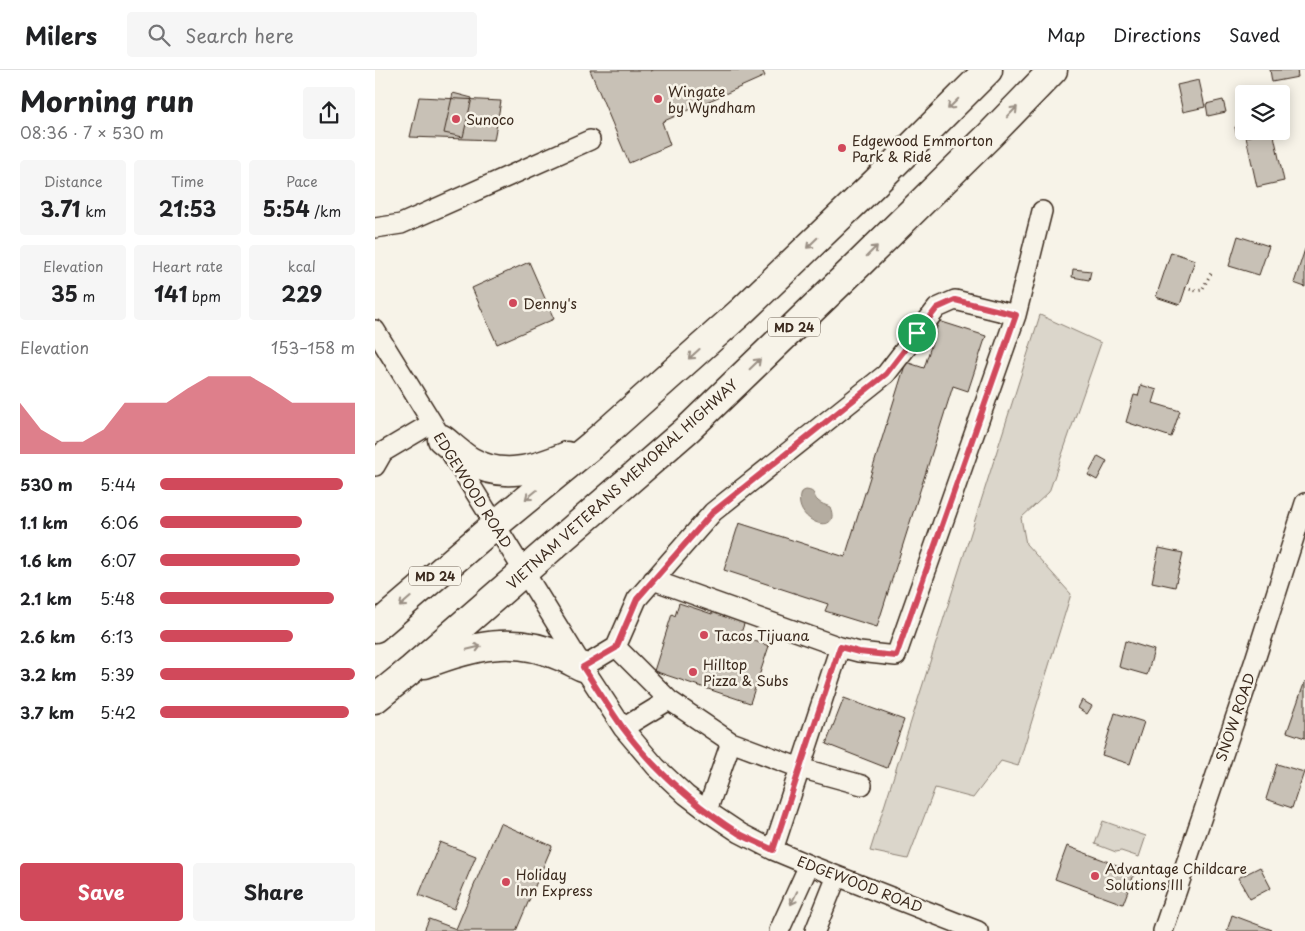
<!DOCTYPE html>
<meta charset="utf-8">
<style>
body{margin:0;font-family:"Playpen Sans",sans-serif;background:#f6f6f6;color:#202124;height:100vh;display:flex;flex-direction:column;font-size:19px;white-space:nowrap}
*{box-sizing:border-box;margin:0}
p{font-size:16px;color:#757577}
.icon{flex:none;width:28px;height:28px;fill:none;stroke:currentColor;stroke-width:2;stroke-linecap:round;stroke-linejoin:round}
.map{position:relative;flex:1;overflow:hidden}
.side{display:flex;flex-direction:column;background:#fff;width:375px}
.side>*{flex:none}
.tools{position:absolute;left:860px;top:15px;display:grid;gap:10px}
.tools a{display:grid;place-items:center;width:55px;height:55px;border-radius:5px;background:#fff;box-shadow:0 2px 12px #0003;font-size:25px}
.pin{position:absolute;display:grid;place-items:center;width:42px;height:42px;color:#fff;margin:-21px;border:2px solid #fff;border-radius:50%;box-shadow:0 1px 5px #0007}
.round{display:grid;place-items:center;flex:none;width:52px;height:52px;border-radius:5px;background:#f6f6f6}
.overview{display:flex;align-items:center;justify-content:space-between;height:85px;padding:0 20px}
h1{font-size:28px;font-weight:700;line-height:38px}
.figures{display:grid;grid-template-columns:repeat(3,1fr);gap:8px;height:85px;padding:5px 20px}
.figures div{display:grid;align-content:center;border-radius:5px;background:#f6f6f6;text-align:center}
.figures b{font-size:21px;font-weight:700}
.figures small{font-size:14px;font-weight:400}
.figures p{font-size:14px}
.chart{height:140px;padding:10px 20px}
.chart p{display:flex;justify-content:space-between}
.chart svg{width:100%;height:90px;margin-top:5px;fill:#d1495b;opacity:.7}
.action{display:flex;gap:10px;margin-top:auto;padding:10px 20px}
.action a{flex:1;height:58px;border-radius:5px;background:#d1495b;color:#fff;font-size:20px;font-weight:700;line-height:58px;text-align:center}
.action a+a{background:#f6f6f6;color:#202124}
ul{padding:0 20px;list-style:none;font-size:16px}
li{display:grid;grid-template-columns:80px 60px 1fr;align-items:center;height:38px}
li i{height:12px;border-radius:6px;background:#d1495b}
header{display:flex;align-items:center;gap:30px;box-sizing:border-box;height:70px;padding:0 25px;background:#fff;border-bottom:1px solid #e0e0e0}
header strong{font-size:24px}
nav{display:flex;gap:28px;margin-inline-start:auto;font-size:18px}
.search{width:350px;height:45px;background:#f6f6f6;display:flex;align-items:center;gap:12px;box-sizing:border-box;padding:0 18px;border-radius:5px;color:#757577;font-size:19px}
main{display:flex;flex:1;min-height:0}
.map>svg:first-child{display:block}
</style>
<header>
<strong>Milers</strong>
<div class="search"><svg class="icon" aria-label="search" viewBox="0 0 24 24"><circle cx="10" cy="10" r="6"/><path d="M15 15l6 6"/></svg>Search here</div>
<nav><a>Map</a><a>Directions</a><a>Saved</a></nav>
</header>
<main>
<section class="side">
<div class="overview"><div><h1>Morning run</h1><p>08:36 · 7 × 530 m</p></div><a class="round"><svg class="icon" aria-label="share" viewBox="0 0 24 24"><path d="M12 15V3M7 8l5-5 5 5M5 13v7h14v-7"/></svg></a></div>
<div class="figures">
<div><p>Distance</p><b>3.71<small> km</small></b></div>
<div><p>Time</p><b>21:53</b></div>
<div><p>Pace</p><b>5:54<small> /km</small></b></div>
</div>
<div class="figures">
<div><p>Elevation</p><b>35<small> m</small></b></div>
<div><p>Heart rate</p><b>141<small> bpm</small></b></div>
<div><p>kcal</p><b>229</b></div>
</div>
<div class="chart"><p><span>Elevation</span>153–158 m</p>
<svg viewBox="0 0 160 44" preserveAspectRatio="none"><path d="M0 44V19L10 32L20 38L30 38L40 32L50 19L60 19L70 19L80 12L90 6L100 6L110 6L120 12L130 19L140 19L150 19L160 19V44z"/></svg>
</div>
<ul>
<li><b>530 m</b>5:44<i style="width:94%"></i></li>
<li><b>1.1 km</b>6:06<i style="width:73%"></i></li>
<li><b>1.6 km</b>6:07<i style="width:72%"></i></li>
<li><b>2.1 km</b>5:48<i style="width:89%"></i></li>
<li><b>2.6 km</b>6:13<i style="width:68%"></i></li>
<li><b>3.2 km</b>5:39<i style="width:100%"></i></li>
<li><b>3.7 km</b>5:42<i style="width:97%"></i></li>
</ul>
<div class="action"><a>Save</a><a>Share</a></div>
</section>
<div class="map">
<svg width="930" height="861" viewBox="0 0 930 861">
<rect width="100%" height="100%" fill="#f7f3e8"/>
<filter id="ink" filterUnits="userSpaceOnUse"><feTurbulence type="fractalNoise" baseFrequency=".02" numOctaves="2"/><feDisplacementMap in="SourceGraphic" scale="10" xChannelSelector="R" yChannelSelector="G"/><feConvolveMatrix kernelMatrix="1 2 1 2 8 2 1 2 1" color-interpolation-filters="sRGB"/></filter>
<g filter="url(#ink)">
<path fill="#dbd6cb" stroke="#8b8074" d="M665 245 726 273 674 422 646 448 651 474 696 524 643 696 626 691 598 728 560 718 533 789 495 781Z
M728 751 771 766 764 787 746 781 741 782 720 774Z"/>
<path fill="#b4aca0" stroke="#84786c" d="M431 420C442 421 437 426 443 431 446 434 451 435 455 437 468 468 415 452 426 422Z"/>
<path fill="#c8c1b6" stroke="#3b2a1e" d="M215 0H275L276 1 279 0H387L390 6 287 52 295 75 254 93Z
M895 0H922L923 7 897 12Z
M824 10 830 37 808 42 802 15Z
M78 23 97 28 88 67 69 63Z
M44 27 126 31 119 70 35 67Z
M848 30 851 42 833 46 831 34Z
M869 55V61H872L873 64 862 67 860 57Z
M898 61 909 111 882 117 871 67Z
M863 166 894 176 884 205 854 196Z
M930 179V217L919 213Z
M796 182 820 190 805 235 781 227Z
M154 192 179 249 122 274 97 218Z
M698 199 716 201 714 210 697 207Z
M564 251 611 266 593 321 578 316 502 557 450 541 453 534 349 500 364 453 470 487 531 292 549 298Z
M766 315 782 320 778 333 805 341 796 367 751 352 759 325 763 326Z
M723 386 732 391 722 410 713 405Z
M784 478 808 483 800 517 777 512Z
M304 533 337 544 338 541 370 551 365 566 394 576 375 633 279 601 297 544 300 546Z
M750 571 779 580 772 605 744 597Z
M930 611V668L912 662Z
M469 628 529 650 512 698 451 674Z
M707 630 717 636 712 644 703 638Z
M740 643 769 652 755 694 727 685Z
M902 694 929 702 917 738 891 729Z
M125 753 177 776 141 861H49L54 849 81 859Z
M65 772 101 786 79 839 44 825Z
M692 776 760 802 748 834 680 809Z
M885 797 896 818 875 829 863 808Z
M857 845 897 860 896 861H852Z"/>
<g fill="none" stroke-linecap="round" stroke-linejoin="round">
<defs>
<path id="minor" d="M0 158 26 154 215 70
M0 260 208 597 248 658 281 697 311 725 332 741 365 763 398 780 434 795 603 861
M0 396 8 382 57 353
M278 510 465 577 484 582 521 586 641 245 667 141
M241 577 294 630 356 672 425 698 487 715
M208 597 241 577 262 529 338 442 511 304 562 238 580 230 641 245
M248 658 294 630
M332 741 356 672
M398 780 465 577
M404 861 434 795
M440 861 462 806
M788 861 879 593 930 433"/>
<path id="highway" d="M67 369C76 376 85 385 95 391 128 410 160 399 192 386
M0 558 120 455 217 375 368 240 500 113 613 0
M50 594C97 576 139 565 187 587 194 590 201 594 208 597
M0 629 37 599 313 359 485 193 615 65 678 0"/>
</defs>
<use href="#minor" stroke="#3b2a1e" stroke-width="22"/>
<use href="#highway" stroke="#3b2a1e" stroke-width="31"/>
<path stroke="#3b2a1e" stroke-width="3" stroke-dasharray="1 4" stroke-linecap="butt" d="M810 218 821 221 827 220 836 203"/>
<use href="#minor" stroke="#f7f3e8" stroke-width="19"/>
<use href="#highway" stroke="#f7f3e8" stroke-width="28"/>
</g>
<defs><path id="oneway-shaft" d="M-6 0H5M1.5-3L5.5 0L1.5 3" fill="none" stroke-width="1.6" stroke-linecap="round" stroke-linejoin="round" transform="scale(1.25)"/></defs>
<g stroke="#998e83">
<use href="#oneway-shaft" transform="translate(578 34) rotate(135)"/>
<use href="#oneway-shaft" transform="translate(637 42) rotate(-46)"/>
<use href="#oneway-shaft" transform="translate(437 173) rotate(136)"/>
<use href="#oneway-shaft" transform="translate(497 181) rotate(-45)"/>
<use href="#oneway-shaft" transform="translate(319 284) rotate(138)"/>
<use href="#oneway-shaft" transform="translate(380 294) rotate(-44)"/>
<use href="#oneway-shaft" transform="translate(156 425) rotate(141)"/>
<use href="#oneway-shaft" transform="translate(30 532) rotate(139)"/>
<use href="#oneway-shaft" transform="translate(99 578) rotate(-13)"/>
<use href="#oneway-shaft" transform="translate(419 828) rotate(115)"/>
</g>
</g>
<g fill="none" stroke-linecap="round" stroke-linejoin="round" filter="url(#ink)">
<defs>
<path id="route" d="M580 230 641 245 521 586 484 582 465 577 398 780C386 774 374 769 363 763 319 735 279 700 248 658 234 638 221 617 208 597L241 578 262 529 338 442 511 304 562 238Z"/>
</defs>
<use href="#route" stroke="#fff" stroke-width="10"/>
<use href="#route" stroke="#d1495b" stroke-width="6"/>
</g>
<g fill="#d1495b" stroke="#f7f3e8" stroke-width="2">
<circle cx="283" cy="29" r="5"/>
<circle cx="81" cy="49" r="5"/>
<circle cx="467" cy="78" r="5"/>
<circle cx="138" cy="233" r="5"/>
<circle cx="329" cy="565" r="5"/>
<circle cx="318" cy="602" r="5"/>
<circle cx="720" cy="806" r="5"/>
<circle cx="131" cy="812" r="5"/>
</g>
<g text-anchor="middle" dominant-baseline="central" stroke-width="5" stroke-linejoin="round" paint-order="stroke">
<g fill="#f7f3e8" stroke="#73665b" stroke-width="1">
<rect x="393" y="247.5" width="52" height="19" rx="4"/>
<rect x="34" y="496.5" width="52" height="19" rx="4"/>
</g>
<g font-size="12" font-weight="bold" fill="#3b2a1e">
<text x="419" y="257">MD 24</text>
<text x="60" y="506">MD 24</text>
</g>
<g font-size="14" fill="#3b2a1e" stroke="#f7f3e8" text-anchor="start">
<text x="293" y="21">Wingate<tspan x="293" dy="16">by Wyndham</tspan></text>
<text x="91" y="49">Sunoco</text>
<text x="477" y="70">Edgewood Emmorton<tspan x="477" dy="16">Park &amp; Ride</tspan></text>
<text x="148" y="233">Denny's</text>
<text x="339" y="565">Tacos Tijuana</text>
<text x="328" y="594">Hilltop<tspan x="328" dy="16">Pizza &amp; Subs</tspan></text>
<text x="730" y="798">Advantage Childcare<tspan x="730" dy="16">Solutions III</tspan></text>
<text x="141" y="804">Holiday<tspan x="141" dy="16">Inn Express</tspan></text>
</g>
<g font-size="14" fill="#3b2a1e" stroke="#f7f3e8">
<text transform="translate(247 414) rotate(-42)">VIETNAM VETERANS MEMORIAL HIGHWAY</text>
<text transform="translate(98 420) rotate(58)">EDGEWOOD ROAD</text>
<text transform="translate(860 647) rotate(-71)">SNOW ROAD</text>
<text transform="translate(485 814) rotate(21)">EDGEWOOD ROAD</text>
</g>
</g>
</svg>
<div class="tools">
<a><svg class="icon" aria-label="layers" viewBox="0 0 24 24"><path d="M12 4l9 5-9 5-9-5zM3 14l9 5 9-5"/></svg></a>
</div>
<div class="pin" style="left:542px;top:263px;background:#1e9e55"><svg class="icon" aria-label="arrive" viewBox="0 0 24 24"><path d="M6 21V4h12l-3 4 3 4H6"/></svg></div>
</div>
</main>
